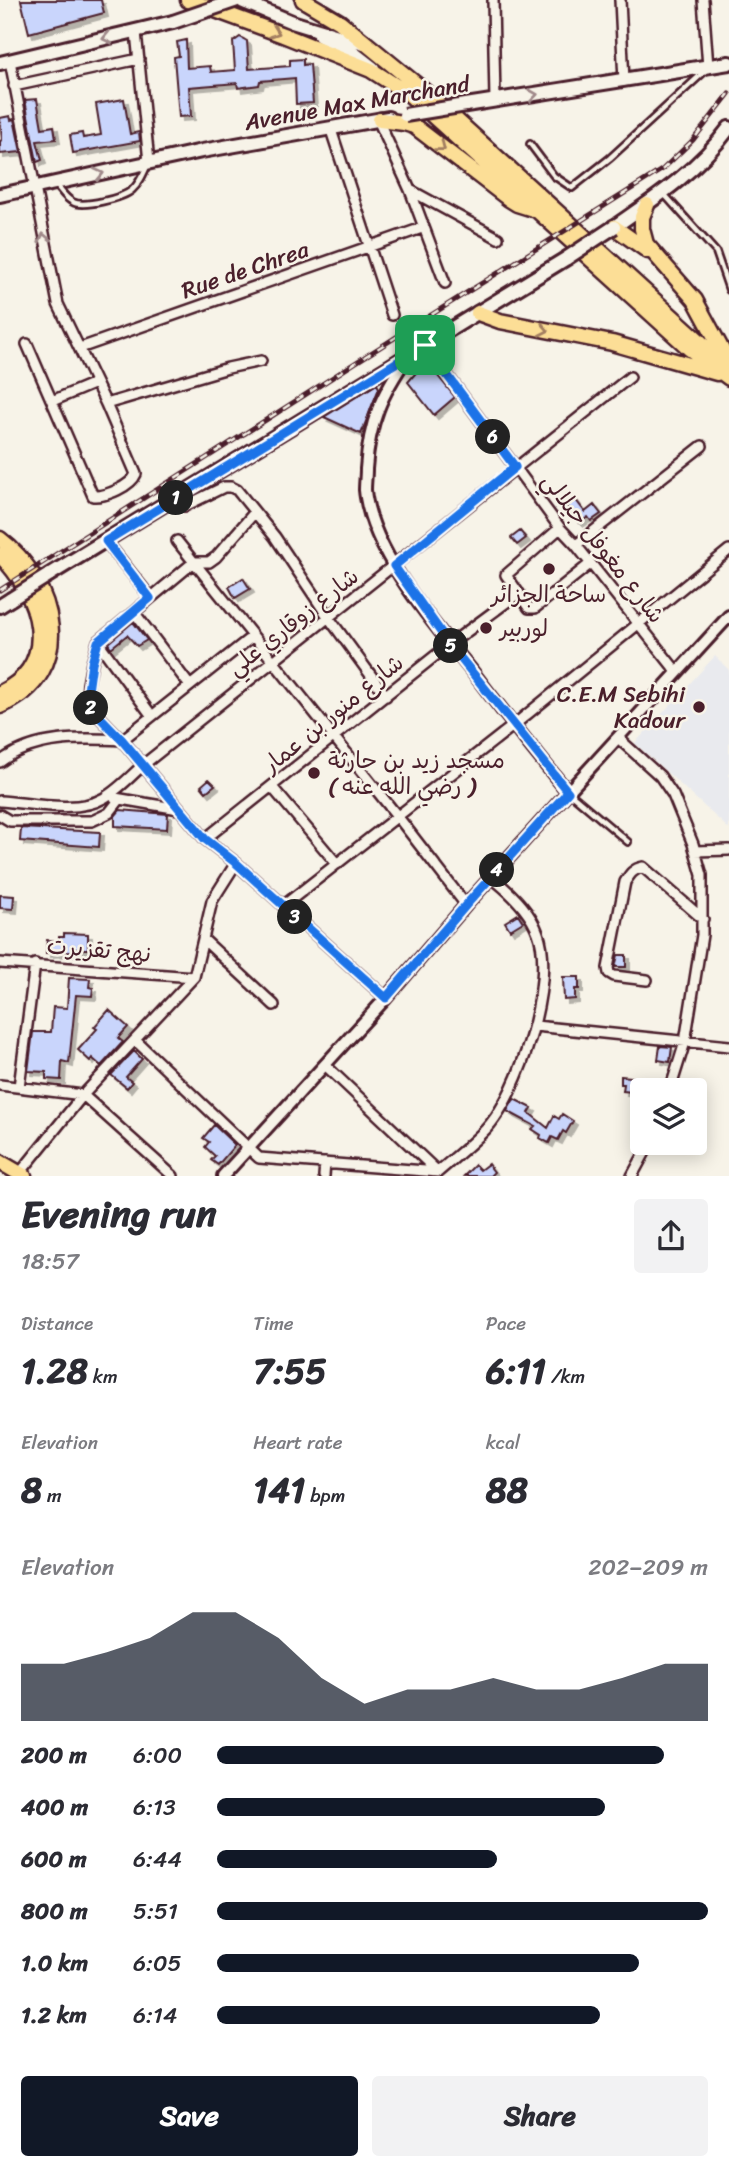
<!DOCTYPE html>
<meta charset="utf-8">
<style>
body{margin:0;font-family:Sriracha,"Playpen Sans Arabic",sans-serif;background:#f2f2f3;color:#2b2b33;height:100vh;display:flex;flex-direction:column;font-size:26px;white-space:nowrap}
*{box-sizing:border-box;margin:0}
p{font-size:23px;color:#7c7c81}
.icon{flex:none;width:38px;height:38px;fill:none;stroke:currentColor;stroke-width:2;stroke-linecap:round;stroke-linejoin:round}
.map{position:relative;height:1176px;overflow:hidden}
.side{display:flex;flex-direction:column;background:#fff;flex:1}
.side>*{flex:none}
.fabs{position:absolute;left:630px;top:1078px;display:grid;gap:14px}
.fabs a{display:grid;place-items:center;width:77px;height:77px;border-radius:7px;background:#fff;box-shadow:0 4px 18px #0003;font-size:35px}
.pin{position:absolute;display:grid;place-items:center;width:60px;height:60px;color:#fff;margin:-30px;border-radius:14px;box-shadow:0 4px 10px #0006}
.km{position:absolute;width:35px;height:35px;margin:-18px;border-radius:50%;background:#222;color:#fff;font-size:19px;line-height:35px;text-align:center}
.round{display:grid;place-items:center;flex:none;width:74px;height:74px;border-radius:7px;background:#f2f2f3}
.summary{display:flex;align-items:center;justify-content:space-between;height:119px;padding:0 21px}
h1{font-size:38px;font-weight:700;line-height:52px}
.stats{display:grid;grid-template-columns:repeat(3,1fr);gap:10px;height:119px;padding:7px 21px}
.stats div{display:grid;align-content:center}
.stats b{font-size:35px;font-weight:700}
.stats small{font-size:19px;font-weight:400}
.stats p{font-size:19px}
.chart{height:196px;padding:14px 21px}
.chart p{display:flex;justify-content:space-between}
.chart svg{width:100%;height:126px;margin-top:7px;fill:#111827;opacity:.7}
.primary-button{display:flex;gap:14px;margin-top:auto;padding:14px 21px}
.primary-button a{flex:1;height:80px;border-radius:7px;background:#111827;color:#fff;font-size:28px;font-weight:700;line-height:80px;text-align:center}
.primary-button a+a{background:#f2f2f3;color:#2b2b33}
ul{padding:0 21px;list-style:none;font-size:23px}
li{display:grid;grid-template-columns:112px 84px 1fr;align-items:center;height:52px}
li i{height:18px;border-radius:9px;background:#111827}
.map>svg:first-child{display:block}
</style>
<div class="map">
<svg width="729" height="1176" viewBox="0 0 729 1176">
<defs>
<filter id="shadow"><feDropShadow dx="4" dy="4" stdDeviation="0" flood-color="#0004"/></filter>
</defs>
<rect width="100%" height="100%" fill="#f7f3e8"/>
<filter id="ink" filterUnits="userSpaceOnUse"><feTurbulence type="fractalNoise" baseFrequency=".0143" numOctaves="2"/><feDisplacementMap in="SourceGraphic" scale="14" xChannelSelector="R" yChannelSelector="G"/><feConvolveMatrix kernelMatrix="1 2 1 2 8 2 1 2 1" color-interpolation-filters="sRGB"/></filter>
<g filter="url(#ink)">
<path fill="#e9eaee" d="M715 656 729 670V829L635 743Z"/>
<path fill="#c9d5fc" stroke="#4a1f2b" stroke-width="2" filter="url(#shadow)" d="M21 0H101L104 13 29 33Z
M240 37 247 41 249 69 290 66V60L303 59V65L310 64 313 103 296 104 295 78 260 81 259 85 238 88 237 83 189 87 191 116 179 117 174 57 179 56 177 42 186 40 187 68 210 66 211 72 235 70 233 42Z
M37 99 42 128 54 126 56 139 37 141 42 160 37 162 25 100Z
M124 99 130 134 139 132 140 141 73 153 70 135 82 133 83 138 101 135 96 104Z
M10 116 11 120 14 119 21 152 0 154V141L2 140 0 118Z
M426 361 455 397 434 415 408 382Z
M377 384 379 388 361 434 324 417Z
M572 495 585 512 594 505 601 514 591 521 588 517 579 523 563 501Z
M520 531 526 538 517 545 511 538Z
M243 578 250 589 235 598 229 587Z
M133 622 147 640 137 646 127 635 111 648 108 643Z
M209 779 215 785 206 792 201 786Z
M120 810 168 814 167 829 115 826V816Z
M21 828 100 832 99 847 20 841Z
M0 895 14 896 13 909 0 908Z
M518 914 523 922 510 930 505 922Z
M64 933 88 934V949H74V952L46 953 47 940 59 941V937H64Z
M618 955H626V967H615Z
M563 977H579V989H575V999L564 1000Z
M69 978 90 979 89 987 93 988 92 996 76 995 69 1063 62 1061 61 1080 46 1079V1072L28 1071 33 1032H51L53 1007 67 1008Z
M109 1010 128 1027 118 1038 123 1042 101 1066 92 1058 90 1061 78 1050 97 1029 94 1027Z
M660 1046 672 1047 670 1062 658 1060Z
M134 1051 142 1059 126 1077 132 1082 127 1088 111 1075Z
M621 1076 660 1080 659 1090H642V1093L623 1091 624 1084H621Z
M514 1099 532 1108 529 1113 548 1128 554 1116 559 1119 562 1114 573 1121 566 1133 563 1131 558 1140 552 1137 549 1143 540 1138 541 1135 532 1129 535 1126 507 1111Z
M214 1125 235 1145 218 1165 211 1160 215 1156 205 1147 209 1142 203 1138Z
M488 1164 494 1172 490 1176H464L475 1165 480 1170Z"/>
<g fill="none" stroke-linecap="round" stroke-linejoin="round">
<defs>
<path id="service" d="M530 144 554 176 572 188 610 158 705 71
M57 186C62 192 66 199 73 202 83 208 123 198 132 190 139 184 143 175 147 166
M664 194 716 252 729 290
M570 793 628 842"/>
<path id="minor" d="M493 0 495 100
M620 0 624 81
M703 0 708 67
M136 32 149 162
M10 61 58 304 106 404 136 474C131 486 106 497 93 496L27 344
M14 86 139 59
M378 120 410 190 445 283
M331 130 392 315
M410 190 498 238
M425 345 560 528 576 545 677 672
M80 348 422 228
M52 401 95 383
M106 404 228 368 261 361
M174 500 185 506 224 487H231L237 490 275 537 329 618 386 696
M254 513 216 557 209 562H194L98 642 92 663 88 684 87 698 90 707 122 740 205 839 236 863 386 998
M560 528 506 575 529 608H535L590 564
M106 541 151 598
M177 541 398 817 466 905
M576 545 702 446
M134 612 190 686
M98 642 152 716
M618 738 660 776 673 795 693 844 702 875V935L685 1042 670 1090
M0 762C34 736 81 738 122 740L253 636
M272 787 337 864
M115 798 179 809
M0 801C31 803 77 814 104 798 118 790 131 776 143 765L630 377
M0 815 10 821H92L109 813 120 799
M205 839 450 644 519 593
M695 851 729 850
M283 906 514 725 729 550
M203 939 274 1005
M0 963 194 977
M194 977 212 901 236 863
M647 980 614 976 609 973 608 968 625 882C630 874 633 869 643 867L703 919
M535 1026 729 1046
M135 1040 259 1158 438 1172C454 1158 472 1144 486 1129 519 1094 556 980 538 933 530 911 509 891 491 877
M325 1065 438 1172
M0 1085 83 1095 173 1176
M19 1087 35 964
M20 1173 83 1095 194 977
M324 1176 325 1163
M632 1176 650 1143"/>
<path id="tertiary" d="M568 792 729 616
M223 1176 386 998 466 905 568 792C535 752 503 712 472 671 434 624 371 552 365 490 365 483 366 476 366 469 369 422 381 395 408 356"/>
<path id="secondary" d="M239 0 292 22 364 44
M320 36 355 54 373 68
M0 63 173 22
M466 105 729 63
M0 195 202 151 388 118
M614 227C656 198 699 169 729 128
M49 575 567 258
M0 606 11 599"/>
<path id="primary" d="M0 539C56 581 79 674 0 706
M0 555C39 594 63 663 0 693
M0 1162 24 1176"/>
<path id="trunk" d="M188 0 283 35 371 70 410 95 690 349 729 378
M303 0 340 22 422 89 708 349 729 364
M380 120 404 123 414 126 509 199 517 204 533 209
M647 205 642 217V229L646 244 695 300 728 361
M614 227 648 251
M478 313 500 321 612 343 717 373"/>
</defs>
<use href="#service" stroke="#4a1f2b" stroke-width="10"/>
<use href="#minor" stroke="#4a1f2b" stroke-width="14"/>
<use href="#tertiary" stroke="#4a1f2b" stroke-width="16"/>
<use href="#secondary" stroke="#4a1f2b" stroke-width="18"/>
<use href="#primary" stroke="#4a1f2b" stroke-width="19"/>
<use href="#trunk" stroke="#4a1f2b" stroke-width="19"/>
<use href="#service" stroke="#f7f3e8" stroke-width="4.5"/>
<use href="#minor" stroke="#f7f3e8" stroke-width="9"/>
<use href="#tertiary" stroke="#f7f3e8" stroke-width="10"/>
<use href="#secondary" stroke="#f7f3e8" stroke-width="12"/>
<use href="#primary" stroke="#fcde96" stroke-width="14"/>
<use href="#trunk" stroke="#fcde96" stroke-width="14"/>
<defs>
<path id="rail" d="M0 590 358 361 663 169 693 140 729 94"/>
</defs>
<use href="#rail" stroke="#4a1f2b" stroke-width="5"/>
<use href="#rail" stroke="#f7f3e8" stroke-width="2.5" stroke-dasharray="8" stroke-linecap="butt"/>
<defs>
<path id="secondary-bridge" d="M173 22 237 0
M405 115 466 105
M567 258 614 227
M11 599 49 575"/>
</defs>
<use href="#secondary-bridge" stroke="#4a1f2b" stroke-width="18" stroke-linecap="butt"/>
<use href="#secondary-bridge" stroke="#f7f3e8" stroke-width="12"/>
</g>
<defs><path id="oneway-chevron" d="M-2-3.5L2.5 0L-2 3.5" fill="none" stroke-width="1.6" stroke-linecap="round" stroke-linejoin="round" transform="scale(1.75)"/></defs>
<g stroke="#a37e60">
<use href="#oneway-chevron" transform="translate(275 32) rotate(20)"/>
<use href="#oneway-chevron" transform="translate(441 147) rotate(38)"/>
<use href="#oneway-chevron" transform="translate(544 330) rotate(11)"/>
</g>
<g stroke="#a0898a">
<use href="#oneway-chevron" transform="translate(107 38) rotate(167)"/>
<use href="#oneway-chevron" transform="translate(533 95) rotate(-8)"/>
<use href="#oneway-chevron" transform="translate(99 174) rotate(-13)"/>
<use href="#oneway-chevron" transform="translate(44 238) rotate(-102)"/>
</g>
</g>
<g fill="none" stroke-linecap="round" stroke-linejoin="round" filter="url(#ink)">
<defs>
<path id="route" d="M425 345 515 467 394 566 450 645 568 792 466 905 386 998 236 863 205 839 122 740 90 707 87 698 92 663 98 642 150 598 106 541Z"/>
</defs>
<use href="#route" stroke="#fff" stroke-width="14"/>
<use href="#route" stroke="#1a73e8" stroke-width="9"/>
</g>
<g fill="#4a1f2b" stroke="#f7f3e8" stroke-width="2.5">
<circle cx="549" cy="569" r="7"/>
<circle cx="486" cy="628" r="7"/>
<circle cx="699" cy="707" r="7"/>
<circle cx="314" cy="773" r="7"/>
</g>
<g text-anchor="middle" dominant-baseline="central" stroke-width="5" stroke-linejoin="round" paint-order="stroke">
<g font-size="23" fill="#4a1f2b" stroke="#f7f3e8">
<text transform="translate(357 103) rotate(-10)">Avenue Max Marchand</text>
<text transform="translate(245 270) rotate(-19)">Rue de Chrea</text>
<text transform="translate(603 548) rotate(52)">شارع مغوفل جيلالي</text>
<text transform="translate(293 622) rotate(-38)">شارع زوقاري علي</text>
<text transform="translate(333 714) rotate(-39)">شارع منور بن عمار</text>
<text transform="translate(99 950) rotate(5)">نهج تقزيرت</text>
</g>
<g font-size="23" fill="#4a1f2b" stroke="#f7f3e8" text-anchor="start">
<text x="549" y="594" text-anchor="middle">ساحة الجزائر</text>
<text x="500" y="628">لوربير</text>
<text x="685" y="694" text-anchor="end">C.E.M Sebihi<tspan x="685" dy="26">Kadour</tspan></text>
<text x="328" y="760">مسجد زيد بن حارثة<tspan x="328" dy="26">( رضي الله عنه )</tspan></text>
</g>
</g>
</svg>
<div class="fabs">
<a><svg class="icon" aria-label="layers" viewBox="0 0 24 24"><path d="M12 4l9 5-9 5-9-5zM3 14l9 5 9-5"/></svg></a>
</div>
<div class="pin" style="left:425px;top:345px;background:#1e9e55"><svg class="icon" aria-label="arrive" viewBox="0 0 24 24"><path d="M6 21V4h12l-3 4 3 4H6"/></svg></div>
<b class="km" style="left:176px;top:498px">1</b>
<b class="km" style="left:91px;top:708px">2</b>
<b class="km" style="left:295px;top:917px">3</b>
<b class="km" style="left:497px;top:870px">4</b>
<b class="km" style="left:451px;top:646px">5</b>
<b class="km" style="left:493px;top:437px">6</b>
</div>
<section class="side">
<div class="summary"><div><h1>Evening run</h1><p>18:57</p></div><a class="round"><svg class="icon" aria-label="share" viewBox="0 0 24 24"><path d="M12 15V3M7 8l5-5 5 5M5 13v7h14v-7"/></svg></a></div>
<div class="stats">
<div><p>Distance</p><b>1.28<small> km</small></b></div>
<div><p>Time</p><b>7:55</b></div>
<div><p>Pace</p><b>6:11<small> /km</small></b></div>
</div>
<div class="stats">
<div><p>Elevation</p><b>8<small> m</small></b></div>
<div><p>Heart rate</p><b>141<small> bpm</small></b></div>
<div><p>kcal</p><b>88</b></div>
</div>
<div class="chart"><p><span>Elevation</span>202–209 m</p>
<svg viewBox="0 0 160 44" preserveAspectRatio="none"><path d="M0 44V24L10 24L20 20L30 15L40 6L50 6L60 15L70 29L80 38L90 33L100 33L110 29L120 33L130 33L140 29L150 24L160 24V44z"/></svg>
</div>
<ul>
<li><b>200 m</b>6:00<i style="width:91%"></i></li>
<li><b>400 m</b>6:13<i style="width:79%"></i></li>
<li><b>600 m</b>6:44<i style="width:57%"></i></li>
<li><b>800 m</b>5:51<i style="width:100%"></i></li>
<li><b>1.0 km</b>6:05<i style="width:86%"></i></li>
<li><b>1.2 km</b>6:14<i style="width:78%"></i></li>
</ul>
<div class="primary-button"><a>Save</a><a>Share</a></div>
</section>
